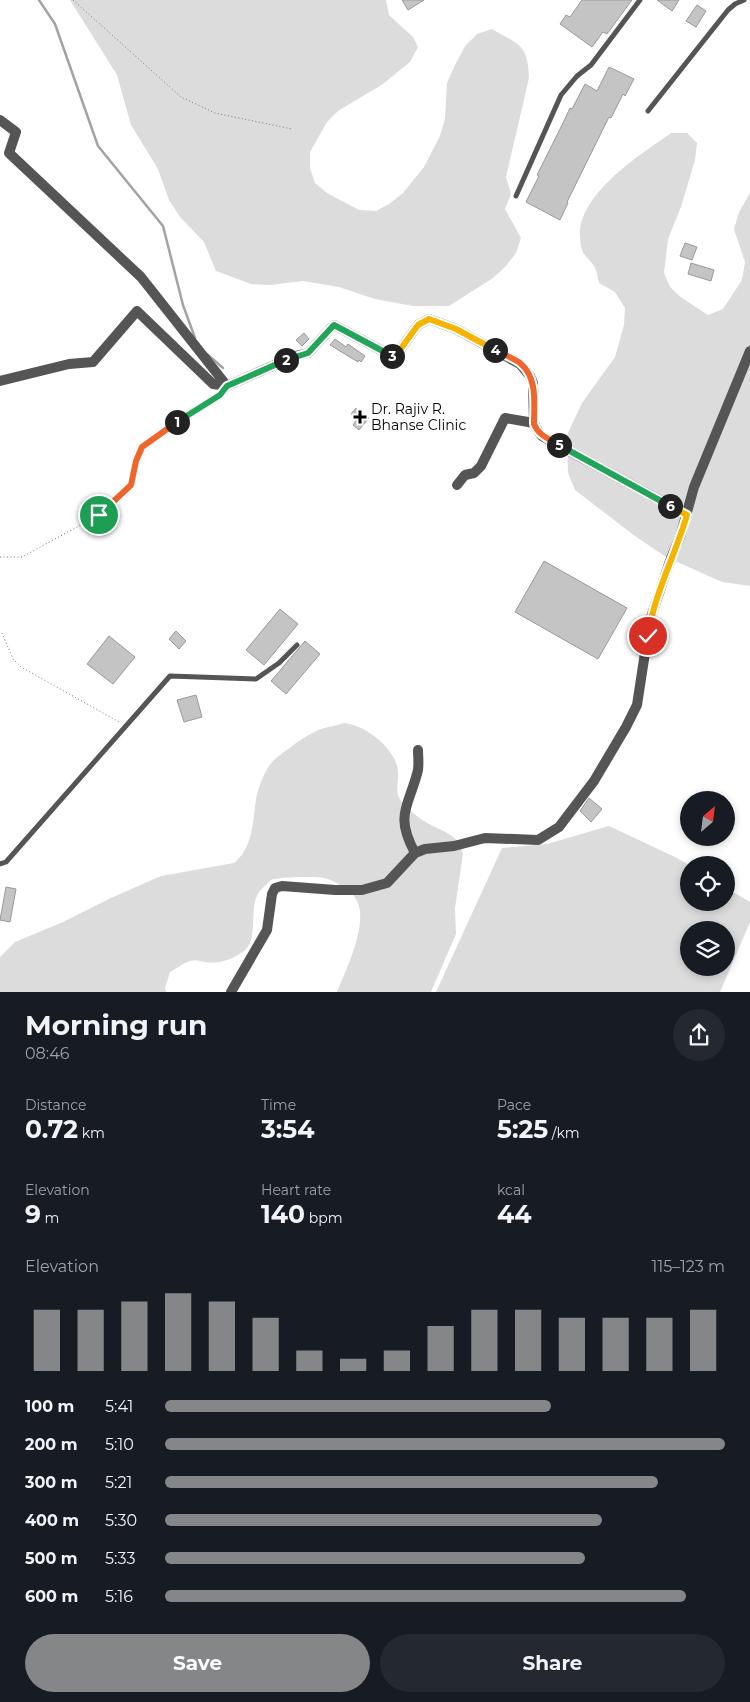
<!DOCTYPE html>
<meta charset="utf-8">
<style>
body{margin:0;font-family:Montserrat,sans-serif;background:#242831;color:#f1f3f6;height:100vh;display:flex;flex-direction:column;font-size:19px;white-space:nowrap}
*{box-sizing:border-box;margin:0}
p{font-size:16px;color:#9ea1a6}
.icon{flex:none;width:28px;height:28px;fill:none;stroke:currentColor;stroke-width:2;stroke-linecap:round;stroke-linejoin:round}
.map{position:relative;height:992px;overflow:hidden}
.panel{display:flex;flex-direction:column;background:#171b24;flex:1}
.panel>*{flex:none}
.needle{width:32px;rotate:28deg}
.buttons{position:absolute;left:680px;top:791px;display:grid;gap:10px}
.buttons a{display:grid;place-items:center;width:55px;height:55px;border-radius:50%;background:#171b24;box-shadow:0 2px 8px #0003;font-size:25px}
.pin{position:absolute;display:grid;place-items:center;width:42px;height:42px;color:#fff;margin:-21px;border:2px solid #fff;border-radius:50%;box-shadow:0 1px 5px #0007}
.km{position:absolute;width:25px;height:25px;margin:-12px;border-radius:50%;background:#222;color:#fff;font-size:14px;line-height:25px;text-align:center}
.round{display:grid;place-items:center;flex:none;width:52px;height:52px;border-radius:26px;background:#242831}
.headline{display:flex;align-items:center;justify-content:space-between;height:85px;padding:0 25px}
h1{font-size:28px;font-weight:700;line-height:38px}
.metrics{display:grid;grid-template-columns:repeat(3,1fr);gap:8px;height:85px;padding:5px 25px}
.metrics div{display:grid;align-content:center}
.metrics b{font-size:25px;font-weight:700}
.metrics small{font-size:14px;font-weight:400}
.metrics p{font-size:14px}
.chart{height:140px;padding:10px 25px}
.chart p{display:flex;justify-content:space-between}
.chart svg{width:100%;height:90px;margin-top:5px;stroke:#858687;stroke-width:6}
.action{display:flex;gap:10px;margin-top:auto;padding:10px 25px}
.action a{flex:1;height:58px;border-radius:30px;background:#858687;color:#fff;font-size:20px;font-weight:700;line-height:58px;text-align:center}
.action a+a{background:#242831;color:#f1f3f6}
ul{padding:0 25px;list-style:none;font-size:16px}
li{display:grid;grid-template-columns:80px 60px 1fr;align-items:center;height:38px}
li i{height:12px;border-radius:6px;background:#858687}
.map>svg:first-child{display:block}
</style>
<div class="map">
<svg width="750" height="992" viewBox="0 0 750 992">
<rect width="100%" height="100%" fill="#fff"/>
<path fill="#dcdcdc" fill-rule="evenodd" d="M70 0H386L389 15 413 37 418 47 410 62 383 84 338 111 327 122 310 152V168L315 183 327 193 359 210 376 211 389 204 403 193 424 167 440 136 445 119 447 83 455 65 465 46 477 34 492 29C519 45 528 44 529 78L506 177 511 194 505 209 521 238 516 253 505 267 493 278 449 306H413L375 299 339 287 303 281 270 285 251 284 216 271 204 242 180 217 169 200 158 169 131 125 117 75Z
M671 133H687L697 143 695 160 681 207 668 239 664 273 670 287 682 298 708 315 723 309 742 280 745 262 734 229 739 212 750 193V586L722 582 666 557 635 536 575 490 568 473 567 435 582 403 615 357 624 325 625 308 615 292 599 283C598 279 597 272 595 268 588 255 582 259 580 239 576 195 640 155 671 133Z
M344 723C366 725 396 749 398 771 399 782 394 792 401 801 407 808 416 816 424 821 439 831 461 834 463 854L455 908 456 934 431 992H337C346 969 373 916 353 895 346 888 334 880 324 878 316 876 277 877 271 880 268 883 263 887 260 891 247 906 260 940 244 951 231 960 220 964 205 962 200 961 194 960 190 961 183 963 176 969 170 972L165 988 166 992H0V957L15 942 63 922 111 898 161 876 234 863C253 848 253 821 256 799 258 788 265 769 273 761 284 751 305 736 318 730 326 727 336 726 344 723Z
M609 826 677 858 689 865V902H726V888L750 902V922L720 992H436L502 848 547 844ZM689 930H726V968H689Z"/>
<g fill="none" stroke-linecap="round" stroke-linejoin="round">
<path stroke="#a3a3a3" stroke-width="2.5" d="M39 0 55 24 98 146 163 226 183 305 195 338
M207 354 223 368"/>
</g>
<path fill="#c4c4c4" stroke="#999" d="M402 0H424L408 10Z
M582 0H632L607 34 603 32 592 47 560 24 566 15 570 17Z
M657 0H679L672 11Z
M697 5 706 11 696 27 686 21Z
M609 67 634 79 625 96 623 94 611 118 609 117 567 202 568 203 560 220 526 202 539 176 537 175 562 125 570 108 572 109 585 84 597 91Z
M685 243 697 247 692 260 680 256Z
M691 263 714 270 711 281 688 274Z
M304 333 309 339 302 346 296 340Z
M335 339 346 347 348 344 365 356 361 362 359 360 358 362 330 345Z
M356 408 369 418 359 430 353 425 357 419 351 414Z
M544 561 627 608 598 659 515 612Z
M280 609 298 624 264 665 246 650Z
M176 631 186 641 179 649 169 639Z
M109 636 135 657 113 684 87 664Z
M305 641 320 654 286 694 271 681Z
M196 695 202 717 184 722 177 700Z
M589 798 602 809 591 822 580 811Z
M6 887 16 889 10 922 0 920Z"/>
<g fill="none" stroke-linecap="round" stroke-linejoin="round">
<path stroke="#777" stroke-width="1" stroke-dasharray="1 2.5" stroke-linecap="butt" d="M73 0 181 97 215 113 292 129
M0 557H22L99 515 131 485 136 461 142 447 173 424 219 395
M2 633 13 659 21 667 121 723"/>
<path stroke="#555" stroke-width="5" d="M648 111 728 10 735 4 744 0
M516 196 561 95 577 76 591 65 640 0
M0 864 6 862 170 676 256 679 279 663 297 645"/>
<path stroke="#555" stroke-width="10" d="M0 120 16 132 9 153 141 277 227 386
M0 381 69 364 93 362 137 311 213 384 227 386 295 356 308 353 334 325 392 356 397 354 418 325 429 319 456 329 520 364 530 376 533 383 534 423 536 428 542 436 687 515
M457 485 465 475 474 473 481 466 505 418 534 423
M415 853C394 814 409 807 418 770 419 763 418 756 418 750
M231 992 267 930 272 894 275 888 282 886 335 890H362L387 883 415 853 425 849 454 846 485 838 538 840 559 827 594 781 626 727 637 705 650 620 671 558 680 537 694 487 750 351"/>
</g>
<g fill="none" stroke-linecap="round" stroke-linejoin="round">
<defs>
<path id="split-1" d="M99 515 131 485 136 461 142 447 177 422"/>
<path id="split-2" d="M177 422 220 395 227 386 286 360"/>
<path id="split-3" d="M286 360 308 353 334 325 392 356"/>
<path id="split-4" d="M392 356 397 354 418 325 429 319 456 329 495 350"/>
<path id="split-5" d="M495 350C503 354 513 358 520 363 538 378 534 403 534 424 538 435 549 439 559 445"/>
<path id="split-6" d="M559 445 670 506"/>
<path id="split-7" d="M648 636C654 594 675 556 687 515L670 506"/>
</defs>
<use href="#split-1" stroke="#fff" stroke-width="10"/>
<use href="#split-2" stroke="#fff" stroke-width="10"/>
<use href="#split-3" stroke="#fff" stroke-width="10"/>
<use href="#split-4" stroke="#fff" stroke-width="10"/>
<use href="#split-5" stroke="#fff" stroke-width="10"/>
<use href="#split-6" stroke="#fff" stroke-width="10"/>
<use href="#split-7" stroke="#fff" stroke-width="10"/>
<use href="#split-1" stroke="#f0652b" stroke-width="6"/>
<use href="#split-2" stroke="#22a559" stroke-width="6"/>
<use href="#split-3" stroke="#22a559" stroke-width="6"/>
<use href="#split-4" stroke="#f5b400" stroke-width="6"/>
<use href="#split-5" stroke="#f0652b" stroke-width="6"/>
<use href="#split-6" stroke="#22a559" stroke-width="6"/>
<use href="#split-7" stroke="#f5b400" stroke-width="6"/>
</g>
<path fill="#000" stroke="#fff" stroke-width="2" d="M357.5 409.5h5v5h5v5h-5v5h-5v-5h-5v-5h5z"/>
<g text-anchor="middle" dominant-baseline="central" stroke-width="4.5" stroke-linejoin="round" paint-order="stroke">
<g font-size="14" fill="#000" stroke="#fff" text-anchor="start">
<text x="371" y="409">Dr. Rajiv R.<tspan x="371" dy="16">Bhanse Clinic</tspan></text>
</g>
</g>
</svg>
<div class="buttons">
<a><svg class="needle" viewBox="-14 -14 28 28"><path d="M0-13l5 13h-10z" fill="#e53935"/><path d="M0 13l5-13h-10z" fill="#9ea1a6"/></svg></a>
<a><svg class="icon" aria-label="locate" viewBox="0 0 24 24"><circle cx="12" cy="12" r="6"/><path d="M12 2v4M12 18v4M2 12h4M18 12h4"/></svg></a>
<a><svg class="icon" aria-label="layers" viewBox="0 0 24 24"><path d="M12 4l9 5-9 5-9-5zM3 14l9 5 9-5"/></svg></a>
</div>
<div class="pin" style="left:99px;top:515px;background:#1e9e55"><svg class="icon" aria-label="arrive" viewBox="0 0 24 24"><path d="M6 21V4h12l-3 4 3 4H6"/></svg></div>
<div class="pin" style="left:648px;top:636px;background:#d93025"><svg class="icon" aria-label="check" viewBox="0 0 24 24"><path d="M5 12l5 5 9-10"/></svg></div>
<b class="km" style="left:177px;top:422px">1</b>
<b class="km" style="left:286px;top:360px">2</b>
<b class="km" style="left:392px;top:356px">3</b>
<b class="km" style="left:495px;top:350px">4</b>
<b class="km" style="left:559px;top:445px">5</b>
<b class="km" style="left:670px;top:506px">6</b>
</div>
<section class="panel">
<div class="headline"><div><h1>Morning run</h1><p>08:46</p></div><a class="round"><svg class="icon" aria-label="share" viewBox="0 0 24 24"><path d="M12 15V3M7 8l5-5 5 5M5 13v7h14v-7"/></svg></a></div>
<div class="metrics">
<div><p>Distance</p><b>0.72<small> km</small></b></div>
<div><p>Time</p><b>3:54</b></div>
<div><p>Pace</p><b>5:25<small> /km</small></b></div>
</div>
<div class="metrics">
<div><p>Elevation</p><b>9<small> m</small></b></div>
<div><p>Heart rate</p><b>140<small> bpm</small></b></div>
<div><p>kcal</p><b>44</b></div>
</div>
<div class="chart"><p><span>Elevation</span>115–123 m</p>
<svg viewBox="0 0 160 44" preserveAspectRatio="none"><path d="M5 44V14M15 44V14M25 44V10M35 44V6M45 44V10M55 44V18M65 44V34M75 44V38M85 44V34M95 44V22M105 44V14M115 44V14M125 44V18M135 44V18M145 44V18M155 44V14"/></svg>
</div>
<ul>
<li><b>100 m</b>5:41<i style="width:69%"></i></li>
<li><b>200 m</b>5:10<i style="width:100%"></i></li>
<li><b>300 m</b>5:21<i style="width:88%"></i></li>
<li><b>400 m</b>5:30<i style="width:78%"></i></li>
<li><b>500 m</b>5:33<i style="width:75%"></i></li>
<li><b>600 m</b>5:16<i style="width:93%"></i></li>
</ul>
<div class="action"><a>Save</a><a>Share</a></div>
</section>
